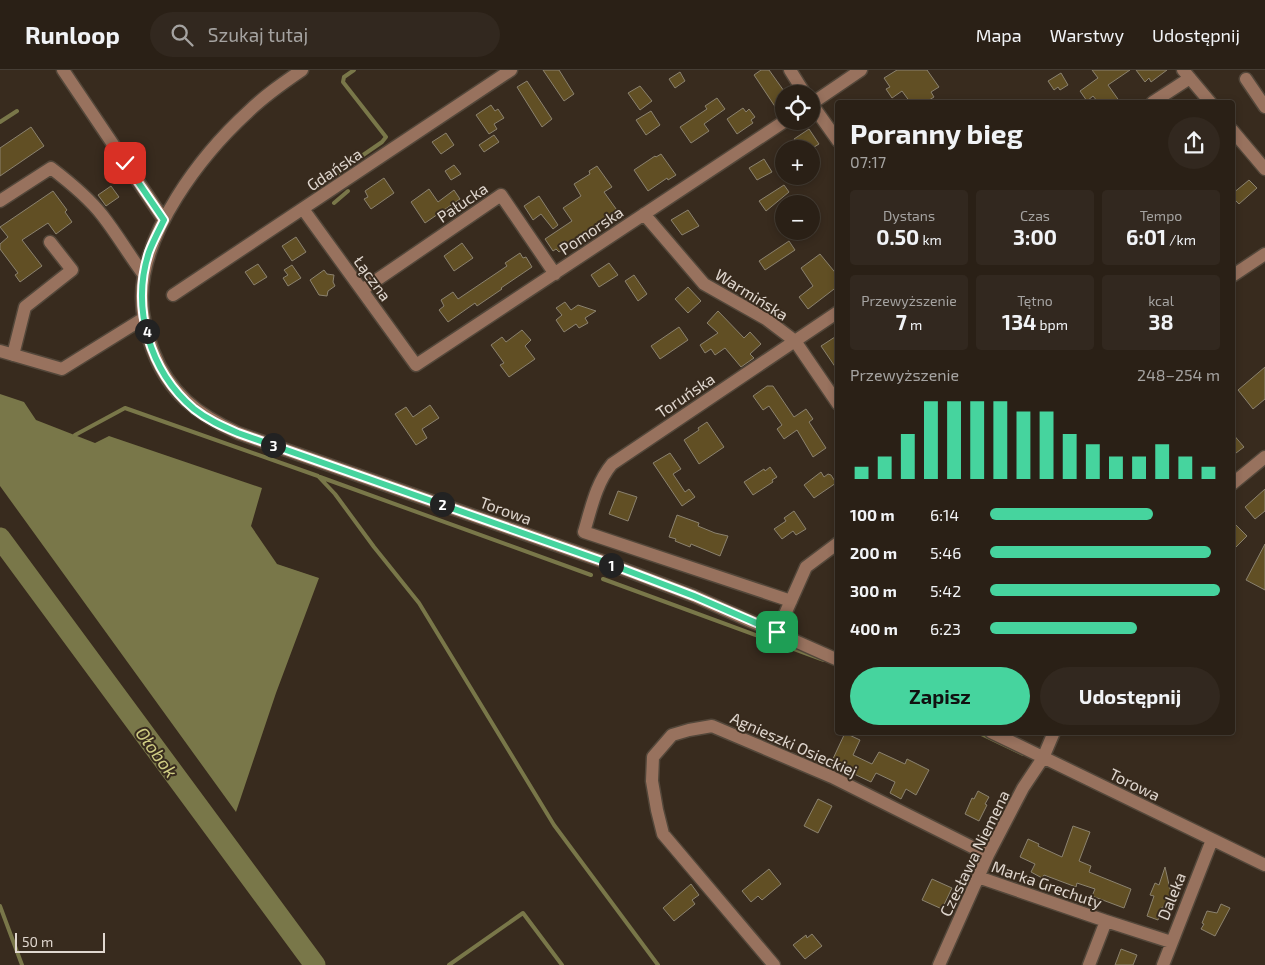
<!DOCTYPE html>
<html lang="pl">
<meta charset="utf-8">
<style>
body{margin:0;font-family:"Exo 2",sans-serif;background:#32281f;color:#f1f3f6;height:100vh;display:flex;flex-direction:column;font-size:19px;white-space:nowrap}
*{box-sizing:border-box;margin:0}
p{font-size:16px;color:#a5a3a1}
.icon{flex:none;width:28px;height:28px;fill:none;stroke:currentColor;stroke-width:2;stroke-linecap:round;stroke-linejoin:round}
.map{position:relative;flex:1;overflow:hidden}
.sheet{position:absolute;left:835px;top:30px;width:400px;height:635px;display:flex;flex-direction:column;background:#2a2016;border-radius:5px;box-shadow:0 2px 8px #0003,0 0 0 1px #463e35}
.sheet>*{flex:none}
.controls{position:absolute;left:775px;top:15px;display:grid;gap:10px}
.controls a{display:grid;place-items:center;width:45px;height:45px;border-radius:50%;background:#2a2016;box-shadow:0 2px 8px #0003,0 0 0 1px #463e35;font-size:25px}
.scale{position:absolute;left:15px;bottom:12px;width:90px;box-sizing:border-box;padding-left:5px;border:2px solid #e0d7cf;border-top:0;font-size:14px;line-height:18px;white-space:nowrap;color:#e0d7cf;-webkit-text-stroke:4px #382b1e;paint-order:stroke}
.pin{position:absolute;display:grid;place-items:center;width:42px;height:42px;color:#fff;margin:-21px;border-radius:10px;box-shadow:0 2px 8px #0006}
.km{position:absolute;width:25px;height:25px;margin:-12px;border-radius:50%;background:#222;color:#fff;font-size:14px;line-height:25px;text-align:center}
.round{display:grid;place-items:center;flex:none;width:52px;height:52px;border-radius:26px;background:#32281f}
.summary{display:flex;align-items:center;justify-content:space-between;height:85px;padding:0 15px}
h1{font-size:28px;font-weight:700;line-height:38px}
.metrics{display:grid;grid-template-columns:repeat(3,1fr);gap:8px;height:85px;padding:5px 15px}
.metrics div{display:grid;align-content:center;border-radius:5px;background:#32281f;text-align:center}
.metrics b{font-size:21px;font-weight:700}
.metrics small{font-size:14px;font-weight:400}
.metrics p{font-size:14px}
.chart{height:140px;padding:10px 15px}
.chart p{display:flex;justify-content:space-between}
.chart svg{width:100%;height:90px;margin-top:5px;stroke:#46d49e;stroke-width:6}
.button{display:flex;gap:10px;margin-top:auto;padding:10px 15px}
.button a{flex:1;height:58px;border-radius:30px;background:#46d49e;color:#111;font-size:20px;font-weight:700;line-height:58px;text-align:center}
.button a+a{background:#32281f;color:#f1f3f6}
ul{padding:0 15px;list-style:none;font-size:16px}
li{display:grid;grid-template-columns:80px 60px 1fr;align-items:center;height:38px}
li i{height:12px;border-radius:6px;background:#46d49e}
header{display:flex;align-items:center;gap:30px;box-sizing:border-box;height:70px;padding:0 25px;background:#2a2016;border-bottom:1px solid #463e35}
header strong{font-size:24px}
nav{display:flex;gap:28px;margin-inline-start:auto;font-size:18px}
.search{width:350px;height:45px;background:#32281f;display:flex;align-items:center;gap:12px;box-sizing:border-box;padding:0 18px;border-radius:28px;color:#a5a3a1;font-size:19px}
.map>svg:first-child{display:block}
</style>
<header>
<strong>Runloop</strong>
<div class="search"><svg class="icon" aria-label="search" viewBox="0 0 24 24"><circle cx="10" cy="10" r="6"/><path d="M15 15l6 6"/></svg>Szukaj tutaj</div>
<nav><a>Mapa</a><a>Warstwy</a><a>Udostępnij</a></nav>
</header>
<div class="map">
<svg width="1265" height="895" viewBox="0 0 1265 895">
<rect width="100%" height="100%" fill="#382b1e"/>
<path fill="#797749" d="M0 324 24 332 36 350 95 373 109 366 262 418 251 456 277 494 319 508 276 623 236 742 0 416Z"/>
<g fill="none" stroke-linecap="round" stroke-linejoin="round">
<path stroke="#797749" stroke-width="4" d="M0 52 17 41
M338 104 337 103 382 72 386 67 343 12 344 7 354 0
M334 133 348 121
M75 365 125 338 318 406 335 424 374 477 419 533 554 755 658 895
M320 407 591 505
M603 509 824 590
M977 662 1023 684
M0 836 22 895
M449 895 523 843 562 895"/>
<path stroke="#797749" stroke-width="21" d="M0 468 315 895"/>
</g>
<path fill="#614f24" stroke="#8b826f" d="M543 0H559L574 24 564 31Z
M761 0H769L784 21V32L776 38 754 5Z
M897 0H927L939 17 931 22 934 27 926 32H910L902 21 892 28 886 19 890 17 884 8Z
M1092 0H1130L1108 15 1120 32H1098L1093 26 1087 31 1080 21 1098 8Z
M1136 0H1167L1151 12 1149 8 1145 12Z
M680 2 685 11 675 18 669 9Z
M1061 3 1068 15 1060 20 1058 17 1054 20 1048 11Z
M527 11 552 49 542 57 517 17Z
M640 16 652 31 640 40 628 23Z
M717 28 725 39 704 54 709 61 691 73 680 57 707 39 705 36Z
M491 35 495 41 498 39 504 48 494 54 497 59 489 64 476 45Z
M743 38 746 42 749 39 755 47 751 50 753 53 737 64 727 49Z
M651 41 660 55 646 65 636 50Z
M31 57 44 76 0 106V78Z
M809 59 819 74 811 79H801L794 69Z
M446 63 454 75 441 84 432 72Z
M494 65 499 72 484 82 479 75Z
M661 84 676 105 668 110 667 108 648 121 634 100 655 86 656 87Z
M764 89 772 102 757 110 749 98Z
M454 95 461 104 451 110 445 101Z
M597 96 612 117 604 122 619 143 606 152 605 150 559 182 556 179 553 181 545 169 572 151 563 138 581 126 574 114 590 104 589 101Z
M384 108 394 123 371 139 364 129 368 127 365 121Z
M1249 110 1257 118 1239 134 1232 127V124Z
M784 115 789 122 766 141 759 131Z
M111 116 119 127 106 136 98 125Z
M429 119 438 132 454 120 460 129 425 153 411 132Z
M53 121 67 140 65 142 72 152 56 164 48 153 22 170 42 196 20 212 15 205 18 203 0 179V174L8 167 0 157Z
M539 126 558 155 553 159 541 144 533 150 524 136Z
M688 140 699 156 682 165 671 150Z
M296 167 306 182 292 191 282 176Z
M789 171 795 180 765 200 759 191Z
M462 173 473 188 454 201 444 186Z
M520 183 523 188 526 187 532 197 501 218 502 219 477 236 475 233 448 252 439 240 444 236 441 230 453 222 458 229 507 196 505 193Z
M820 184 838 206V216L808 239 799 227 813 216 801 198Z
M609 193 618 205 599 217 591 205Z
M258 194 267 207 254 215 245 202Z
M292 195 301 208 288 216 283 208 288 205 284 200Z
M324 200 327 204 334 205 333 212 335 216 328 221 327 226 319 225 310 210Z
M634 205 647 224 638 231 625 211Z
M688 217 701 231 688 243 675 229Z
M565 232 571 240 578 235 596 241 585 248 588 253 579 258 576 254 564 262 556 250 562 245 556 238Z
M718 241 744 268 750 262 761 274 750 284 754 288 741 297 725 278 715 285 711 279 705 283 700 275 718 263 707 253Z
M679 257 688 270 660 289 651 276Z
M522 260 531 270 525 276 535 289 509 307 500 295 504 293 491 275 502 267 506 272Z
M838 265V301L821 276Z
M1265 297V329L1253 339 1238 320Z
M767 316H773L794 347 806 339 813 349 809 352 826 378 813 387 797 360 784 369 777 359 782 355 769 336 763 340 753 326Z
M430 335 439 348 422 359 427 368 416 375 395 344 406 337 413 347Z
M707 352 724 377 699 394 684 370 699 360 698 358Z
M1232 363 1244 377 1232 386Z
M670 383 681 399 673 404 685 422 689 419 695 427 682 436 653 393Z
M770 397 777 407 772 410 773 412 753 425 744 412 764 399 765 401Z
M821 402 824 407 828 404 831 405 836 413 814 428 804 415Z
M1265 419V441L1255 449 1245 437Z
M618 421 637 427 628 451 609 444Z
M794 441 806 459 796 465 793 461 782 469 774 459 786 451 784 448Z
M677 445 699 453 698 456 715 463 728 466 720 486 691 474 690 477 675 471 676 469 669 467Z
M1232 451 1247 466 1232 481Z
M1265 474V520L1246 510Z
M845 663 860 670 853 685 872 694 879 682 905 694 907 689 929 700 916 725 906 719 901 729 890 723 895 712 876 703 871 712 831 693Z
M978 721 989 727 985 734 987 735 979 751 965 744 972 728 974 729Z
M818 729 832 736 818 763 804 756Z
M1073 756 1090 762 1079 791 1091 796 1089 802 1131 819 1124 838 1092 826 1095 819 1077 813 1076 817 1044 805 1042 808 1031 802 1035 794 1020 787 1028 769 1039 774 1038 776 1062 787Z
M1165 797 1170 819 1172 820 1165 838 1162 837 1158 850 1147 846 1154 826 1150 825 1155 813 1159 815Z
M769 799 781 814 762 830 758 826 751 832 742 821Z
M932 809 952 818 942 839 922 830Z
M691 814 699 825 692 830 695 834 674 851 663 838Z
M1221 834 1230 838 1215 866 1201 859 1204 854 1202 853 1207 841 1217 843Z
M812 864 822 876 805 889 793 875 806 865 807 868Z
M1121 879 1137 885 1133 895H1115Z"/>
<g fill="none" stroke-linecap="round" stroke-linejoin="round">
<defs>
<path id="minor" d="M63 0 164 150
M302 0C283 13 264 26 248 42 201 85 141 163 142 229 142 247 147 265 153 281 169 323 198 345 238 363L602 491 694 526 838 590
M790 0 805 24
M1183 0 1210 32
M1246 9 1265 37
M1153 32 1190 8
M811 33 838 71
M811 34 861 0
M1232 60 1265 99
M0 131 51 98C68 111 88 127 102 145 117 164 129 185 144 205
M303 139 416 295 785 51
M644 144 704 214 766 249 795 271 838 334
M1232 206 1265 184
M362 220 501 125 555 204
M173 225 511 0
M0 281 62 299 144 248
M13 285 25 237 72 200 50 172
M1232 414 1265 387
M791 531 584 462C591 439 596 413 612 394L838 242
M777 562 806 497 838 473
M991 662 1265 795
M978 807 1106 851 1171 872
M774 895 663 764 657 740 652 711 653 687 672 665 689 660 712 656 832 707 988 785
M939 895 988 785 1023 718 1043 688 1054 662
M1089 895 1106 851
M1163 895 1212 770"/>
</defs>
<use href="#minor" stroke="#53473a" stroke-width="15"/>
<use href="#minor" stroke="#98725e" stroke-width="12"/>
</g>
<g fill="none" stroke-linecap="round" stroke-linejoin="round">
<defs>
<path id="route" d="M125 93 164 150C159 160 153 171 149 182 131 237 149 301 194 339 208 350 222 356 238 363L602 491 694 526 777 562"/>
</defs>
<use href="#route" stroke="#fff" stroke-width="10"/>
<use href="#route" stroke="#46d49e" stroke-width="6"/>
</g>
<g text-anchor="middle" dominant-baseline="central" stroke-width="4" stroke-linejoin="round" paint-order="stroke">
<g font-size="16" fill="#e0d7cf" stroke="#382b1e">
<text transform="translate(334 99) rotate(-34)">Gdańska</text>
<text transform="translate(462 132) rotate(-34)">Pałucka</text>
<text transform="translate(591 160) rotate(-34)">Pomorska</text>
<text transform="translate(373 208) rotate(54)">Łączna</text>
<text transform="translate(752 224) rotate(32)">Warmińska</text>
<text transform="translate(685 325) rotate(-34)">Toruńska</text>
<text transform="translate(506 440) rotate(20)">Torowa</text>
<text transform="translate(794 674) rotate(24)">Agnieszki Osieckiej</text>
<text transform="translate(1135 714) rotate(26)">Torowa</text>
<text transform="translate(974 783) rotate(-64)">Czesława Niemena</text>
<text transform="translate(1047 814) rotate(19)">Marka Grechuty</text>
<text transform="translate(1171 826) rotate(-68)">Daleka</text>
</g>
<g font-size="18" font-style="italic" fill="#d0cd83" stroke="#382b1e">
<text transform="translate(157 682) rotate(54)">Ołobok</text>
</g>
</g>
</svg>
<div class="controls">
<a><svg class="icon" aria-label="locate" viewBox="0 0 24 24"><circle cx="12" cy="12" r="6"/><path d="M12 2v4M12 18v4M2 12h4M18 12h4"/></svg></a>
<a>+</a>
<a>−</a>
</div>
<div class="scale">50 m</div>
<div class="pin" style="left:777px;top:562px;background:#1e9e55"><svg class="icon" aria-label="arrive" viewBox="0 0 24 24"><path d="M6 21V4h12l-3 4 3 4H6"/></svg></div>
<div class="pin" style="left:125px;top:93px;background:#d93025"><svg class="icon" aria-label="check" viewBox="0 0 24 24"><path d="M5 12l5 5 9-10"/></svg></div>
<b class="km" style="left:611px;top:495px">1</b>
<b class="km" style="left:442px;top:434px">2</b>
<b class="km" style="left:273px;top:375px">3</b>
<b class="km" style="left:147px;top:261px">4</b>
<section class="sheet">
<div class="summary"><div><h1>Poranny bieg</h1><p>07:17</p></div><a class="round"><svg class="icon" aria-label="share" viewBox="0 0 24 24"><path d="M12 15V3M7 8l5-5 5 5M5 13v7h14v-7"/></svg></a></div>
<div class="metrics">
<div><p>Dystans</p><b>0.50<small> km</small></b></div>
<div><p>Czas</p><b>3:00</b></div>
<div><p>Tempo</p><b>6:01<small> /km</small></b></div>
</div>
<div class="metrics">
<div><p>Przewyższenie</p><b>7<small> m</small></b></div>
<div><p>Tętno</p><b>134<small> bpm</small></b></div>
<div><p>kcal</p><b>38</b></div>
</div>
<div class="chart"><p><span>Przewyższenie</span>248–254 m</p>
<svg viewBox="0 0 160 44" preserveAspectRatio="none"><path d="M5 44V38M15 44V33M25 44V22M35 44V6M45 44V6M55 44V6M65 44V6M75 44V11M85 44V11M95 44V22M105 44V27M115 44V33M125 44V33M135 44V27M145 44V33M155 44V38"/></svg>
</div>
<ul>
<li><b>100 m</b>6:14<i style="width:71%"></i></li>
<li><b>200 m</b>5:46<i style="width:96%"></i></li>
<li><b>300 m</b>5:42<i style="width:100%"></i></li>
<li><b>400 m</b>6:23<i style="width:64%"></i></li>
</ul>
<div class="button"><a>Zapisz</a><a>Udostępnij</a></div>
</section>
</div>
